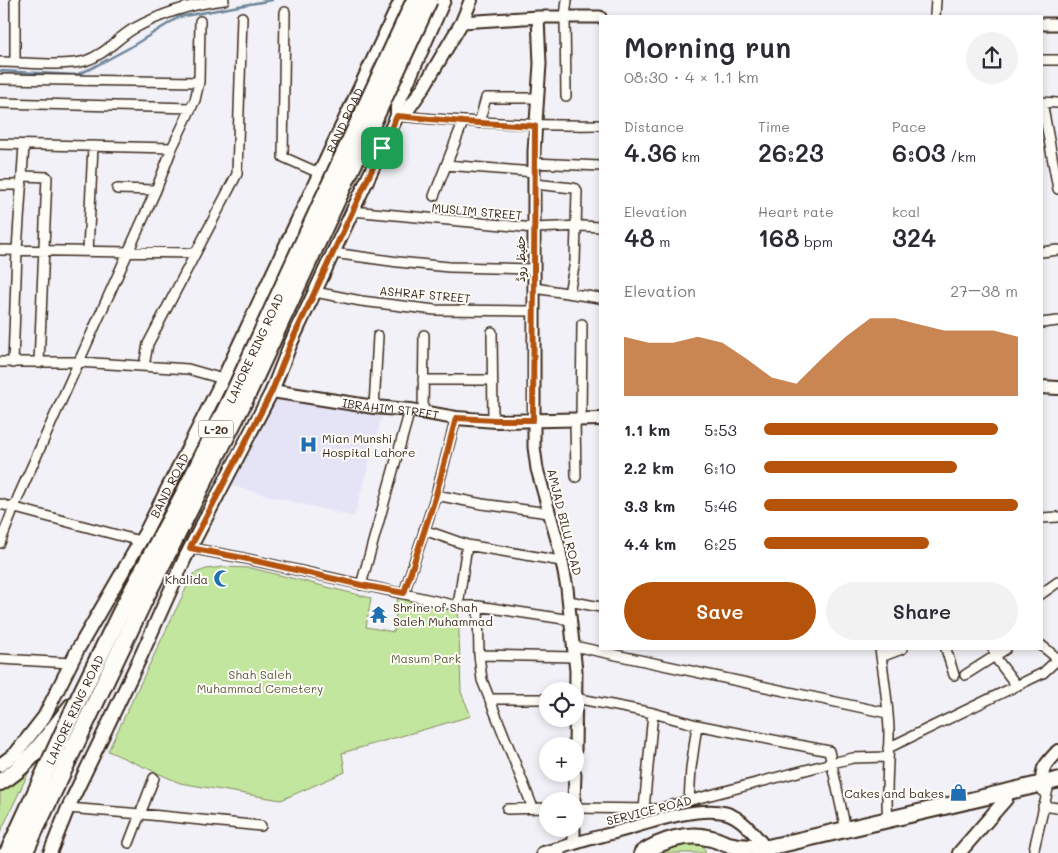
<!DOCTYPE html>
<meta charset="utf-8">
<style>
body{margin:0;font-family:Mali,"Playpen Sans Arabic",sans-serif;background:#f2f2f3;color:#2b2b33;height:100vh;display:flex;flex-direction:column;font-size:19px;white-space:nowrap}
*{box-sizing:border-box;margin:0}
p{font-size:16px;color:#7c7c81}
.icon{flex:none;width:28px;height:28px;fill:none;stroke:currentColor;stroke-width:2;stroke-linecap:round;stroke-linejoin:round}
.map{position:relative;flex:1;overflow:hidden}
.panel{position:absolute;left:599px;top:15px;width:444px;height:635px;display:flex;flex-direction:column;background:#fff;border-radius:0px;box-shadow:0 2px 8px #0003}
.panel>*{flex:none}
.buttons{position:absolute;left:539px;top:682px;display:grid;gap:10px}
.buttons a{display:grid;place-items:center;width:45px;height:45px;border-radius:50%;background:#fff;box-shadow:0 2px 8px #0003;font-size:25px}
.pin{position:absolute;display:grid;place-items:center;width:42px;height:42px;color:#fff;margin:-21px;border-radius:10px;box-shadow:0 2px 8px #0006}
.round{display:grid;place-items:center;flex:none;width:52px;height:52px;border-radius:26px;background:#f2f2f3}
.headline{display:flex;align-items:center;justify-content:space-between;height:85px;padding:0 25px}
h1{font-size:28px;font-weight:600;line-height:38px}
.metrics{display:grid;grid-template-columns:repeat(3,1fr);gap:8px;height:85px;padding:5px 25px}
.metrics div{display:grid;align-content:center}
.metrics b{font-size:25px;font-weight:600}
.metrics small{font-size:14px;font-weight:400}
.metrics p{font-size:14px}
.chart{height:140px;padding:10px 25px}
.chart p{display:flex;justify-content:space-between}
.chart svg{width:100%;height:90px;margin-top:5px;fill:#b45309;opacity:.7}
.primary-button{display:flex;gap:10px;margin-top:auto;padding:10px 25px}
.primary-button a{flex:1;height:58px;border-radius:30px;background:#b45309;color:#fff;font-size:20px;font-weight:600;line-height:58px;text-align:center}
.primary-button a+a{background:#f2f2f3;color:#2b2b33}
ul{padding:0 25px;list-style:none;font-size:16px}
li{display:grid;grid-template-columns:80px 60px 1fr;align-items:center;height:38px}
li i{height:12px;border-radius:6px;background:#b45309}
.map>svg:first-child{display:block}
</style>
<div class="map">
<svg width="1058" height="853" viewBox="0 0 1058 853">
<rect width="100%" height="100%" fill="#f2f1f7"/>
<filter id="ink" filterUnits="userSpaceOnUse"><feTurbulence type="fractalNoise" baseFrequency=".02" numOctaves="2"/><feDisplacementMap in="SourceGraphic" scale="10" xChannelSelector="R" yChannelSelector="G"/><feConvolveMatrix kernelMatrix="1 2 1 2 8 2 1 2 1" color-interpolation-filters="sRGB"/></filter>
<g filter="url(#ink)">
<path fill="#e5e4f7" d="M270 389 385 405 354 517 223 484Z"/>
<path fill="#c3e69f" stroke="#7f885e" d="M223 567 251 568 371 598 366 627 394 632 398 594 458 606 461 692 471 716 342 753 345 772 281 800 180 783 108 751 193 574 206 569Z
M33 763 0 833V791L12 784Z
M684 843 701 845 706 851 705 853H658Z"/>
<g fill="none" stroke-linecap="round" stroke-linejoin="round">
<path stroke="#6d869a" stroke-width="2.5" d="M0 71 76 75 90 69 129 48 179 17 272 0"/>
<defs>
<path id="minor" d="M285 12 283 157 319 173
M935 16 936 0
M1041 60H1058
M0 62C25 62 61 67 85 61 105 55 116 39 133 29 162 13 192 4 224 0
M15 62V0
M0 79 199 82 195 100 172 148 156 190 19 495 0 543
M199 82 200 21
M566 96 565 17 567 0
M1041 102 1058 103
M1042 102 1058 189
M0 103 191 108
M398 116C465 122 532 126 600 125
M479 123 486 98H536
M0 144 172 148
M534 163 600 166
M446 165 534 172
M23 176 47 177 39 363
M534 184 573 188 576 189 577 192 575 262 569 293
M0 185H22
M117 189 156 190
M434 196 463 122
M352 211 534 228 582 226 600 227
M0 250 195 253
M88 251 93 146
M1041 252 1058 250
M333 253 398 262 449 267 534 269
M534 288 600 298
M315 292 361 301 435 310 534 311
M1041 323 1058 321
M492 332 493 420
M0 362H78L188 369 223 379
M13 363 17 250 24 145
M144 366 148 344 237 174 242 17
M423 380H492
M374 407 378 336
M423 412 424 335
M581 419 582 324
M575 420 576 477
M436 495 482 504 549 513
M0 504 140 541
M1041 518 1058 517
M424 530 467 545 561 561
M190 548 243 558 458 606H478L571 620
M361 585 410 410
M404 593 436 495 456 418
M1041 594 1058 582
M569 601 600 607
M458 606 467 545
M478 606 479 655
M1041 645 1058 659
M574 646 887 713
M880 649C884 676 888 703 889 730 889 761 885 790 888 820
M946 649 954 675
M993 649 998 661 1017 686
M881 657 902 649
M0 659 71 663
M965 675 1006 649
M575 698 653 713 697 725 829 751 846 830
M490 699H548
M888 748 1043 673 1058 659
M689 801 691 768 697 725
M1043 806 1058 808
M68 808 141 814 261 826
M533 808 482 680 479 655 575 657
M575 808 657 809 832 763 853 758 887 757
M507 809 548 808
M644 809 653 713
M129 843 154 778
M1034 849 1048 789"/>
<path id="tertiary" d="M538 17 540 64 534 151V447L537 469 559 547 567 588 576 671 575 750
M462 22 538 17H600
M1041 24H1058
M574 801 575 774
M574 829V843
M559 853 558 849C576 842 594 838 613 833 643 825 696 805 726 813 743 818 755 835 766 848"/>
<g id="secondary">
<path d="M397 116 407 111 423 88 462 22 471 0"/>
<path d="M1041 387 1058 388"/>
<path id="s1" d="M272 391 374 407 410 410 456 418 496 421 600 419"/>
<path id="s2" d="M0 765 16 753 44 717 78 649 145 533 223 379 401 0"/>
<path d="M1044 790C1039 769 1045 765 1058 751"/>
<path d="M50 853 68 808 140 658 185 558 272 391 290 345 397 116V106L444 0"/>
<path d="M543 853 558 849"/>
<path d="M959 853 1006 799 1004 792"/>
</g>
<path id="primary" d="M642 853C661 841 687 832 709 838 717 839 723 844 731 845 743 848 755 847 766 848L1058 780"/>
<path id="motorway" d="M0 782C28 767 52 731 72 706"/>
</defs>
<use href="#minor" stroke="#3b2a1e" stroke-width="12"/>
<use href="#tertiary" stroke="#3b2a1e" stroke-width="15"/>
<use href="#secondary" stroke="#3b2a1e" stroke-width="16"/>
<use href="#primary" stroke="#3b2a1e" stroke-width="19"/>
<use href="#motorway" stroke="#3b2a1e" stroke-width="20"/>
<use href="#minor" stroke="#fdfcf7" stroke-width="9"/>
<use href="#tertiary" stroke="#fdfcf7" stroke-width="11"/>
<use href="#secondary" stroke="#fdfcf7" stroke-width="12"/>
<use href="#primary" stroke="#fdfcf7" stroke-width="15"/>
<use href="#motorway" stroke="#fdfcf7" stroke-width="16"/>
<defs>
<g id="motorway-bridge">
<path id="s3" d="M8 853 80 696 123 608 185 492 233 395 415 0"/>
<path d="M24 853 145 598 245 399 429 0"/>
</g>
</defs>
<use href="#motorway-bridge" stroke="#3b2a1e" stroke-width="20" stroke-linecap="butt"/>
<use href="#motorway-bridge" stroke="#fdfcf7" stroke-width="16"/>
</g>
</g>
<g fill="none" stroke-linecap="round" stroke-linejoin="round" filter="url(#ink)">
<defs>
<path id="route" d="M397 116 463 122 535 126 533 420H496L456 418 436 495 404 593 361 585 243 558 190 548 272 391 290 345Z"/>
</defs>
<use href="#route" stroke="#fff" stroke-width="10"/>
<use href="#route" stroke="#b45309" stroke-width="6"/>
</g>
<defs>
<symbol id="hospital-bare" viewBox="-9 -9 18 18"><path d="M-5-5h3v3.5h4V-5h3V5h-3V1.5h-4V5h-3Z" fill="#1f6fb2" stroke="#fdfcf7" stroke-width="2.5" paint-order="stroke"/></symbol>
<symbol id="mosque-bare" viewBox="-9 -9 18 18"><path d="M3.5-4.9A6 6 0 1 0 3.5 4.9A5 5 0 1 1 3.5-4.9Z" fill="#1f6fb2" stroke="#fdfcf7" stroke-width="2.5" paint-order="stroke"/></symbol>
<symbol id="temple-bare" viewBox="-9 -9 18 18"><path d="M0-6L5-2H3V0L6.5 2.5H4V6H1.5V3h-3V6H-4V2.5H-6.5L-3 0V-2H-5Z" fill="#1f6fb2" stroke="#fdfcf7" stroke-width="2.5" paint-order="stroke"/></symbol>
<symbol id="shop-bare" viewBox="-9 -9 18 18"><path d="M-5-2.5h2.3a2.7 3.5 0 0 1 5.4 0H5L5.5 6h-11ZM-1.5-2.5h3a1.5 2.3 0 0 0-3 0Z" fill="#1f6fb2" stroke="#fdfcf7" stroke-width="2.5" paint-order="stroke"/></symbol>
</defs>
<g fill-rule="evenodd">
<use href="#hospital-bare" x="296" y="432" width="25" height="25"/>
<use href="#mosque-bare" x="210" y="566" width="25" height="25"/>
<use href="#temple-bare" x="366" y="602" width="25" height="25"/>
<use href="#shop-bare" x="946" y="780" width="25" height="25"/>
</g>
<g text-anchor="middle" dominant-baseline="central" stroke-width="4" stroke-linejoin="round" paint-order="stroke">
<rect fill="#fdfcf7" stroke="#75695f" stroke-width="1" x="198.5" y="420.5" width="35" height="17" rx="4"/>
<g font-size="11" font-weight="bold" fill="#3b2a1e">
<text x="216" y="429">L-20</text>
</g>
<g font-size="12" fill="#3b2a1e" stroke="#fdfcf7">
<text stroke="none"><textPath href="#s2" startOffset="734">BAND ROAD</textPath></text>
<text transform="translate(477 211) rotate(5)">MUSLIM STREET</text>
<text transform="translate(520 259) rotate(-90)">حفیظ روڈ</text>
<text transform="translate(425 294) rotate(5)">ASHRAF STREET</text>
<text stroke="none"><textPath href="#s3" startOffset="562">LAHORE RING ROAD</textPath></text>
<text stroke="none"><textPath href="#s1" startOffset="120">IBRAHIM STREET</textPath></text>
<text stroke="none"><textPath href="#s2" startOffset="329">BAND ROAD</textPath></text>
<text transform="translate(565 522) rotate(76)">AMJAD BILU ROAD</text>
<text stroke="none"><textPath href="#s3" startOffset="158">LAHORE RING ROAD</textPath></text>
<text transform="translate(649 810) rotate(-14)">SERVICE ROAD</text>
</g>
<g font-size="12" fill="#3b2a1e" stroke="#fdfcf7" text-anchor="start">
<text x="322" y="438">Mian Munshi<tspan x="322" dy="14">Hospital Lahore</tspan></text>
<text x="208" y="579" text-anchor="end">Khalida</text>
<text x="393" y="607">Shrine of Shah<tspan x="393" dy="14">Saleh Muhammad</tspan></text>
<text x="944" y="793" text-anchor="end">Cakes and bakes</text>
</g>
<g font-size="12" fill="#5d593e" stroke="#fdfcf7">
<text x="426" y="658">Masum Park</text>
<text x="260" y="674">Shah Saleh<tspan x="260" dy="14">Muhammad Cemetery</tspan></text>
</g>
</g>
</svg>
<div class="buttons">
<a><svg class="icon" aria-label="locate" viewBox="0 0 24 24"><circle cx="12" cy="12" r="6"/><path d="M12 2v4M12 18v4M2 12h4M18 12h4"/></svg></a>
<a>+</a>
<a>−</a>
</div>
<div class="pin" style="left:382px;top:148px;background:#1e9e55"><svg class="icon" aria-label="arrive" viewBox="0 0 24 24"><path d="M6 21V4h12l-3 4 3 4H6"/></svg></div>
<section class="panel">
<div class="headline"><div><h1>Morning run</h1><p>08:30 · 4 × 1.1 km</p></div><a class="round"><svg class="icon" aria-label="share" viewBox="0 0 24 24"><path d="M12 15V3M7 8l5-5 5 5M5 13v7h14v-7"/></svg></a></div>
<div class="metrics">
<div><p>Distance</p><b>4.36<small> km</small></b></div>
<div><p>Time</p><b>26:23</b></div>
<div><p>Pace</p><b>6:03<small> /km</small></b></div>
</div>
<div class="metrics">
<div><p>Elevation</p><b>48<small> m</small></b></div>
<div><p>Heart rate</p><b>168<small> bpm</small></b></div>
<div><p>kcal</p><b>324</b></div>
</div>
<div class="chart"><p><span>Elevation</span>27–38 m</p>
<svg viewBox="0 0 160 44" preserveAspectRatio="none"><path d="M0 44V15L10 18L20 18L30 15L40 18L50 26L60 35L70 38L80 26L90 15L100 6L110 6L120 9L130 12L140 12L150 12L160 15V44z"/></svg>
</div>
<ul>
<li><b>1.1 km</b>5:53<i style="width:92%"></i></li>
<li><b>2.2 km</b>6:10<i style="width:76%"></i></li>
<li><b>3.3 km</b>5:46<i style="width:100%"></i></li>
<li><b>4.4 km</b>6:25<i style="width:65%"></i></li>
</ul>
<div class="primary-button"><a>Save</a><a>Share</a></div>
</section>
</div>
